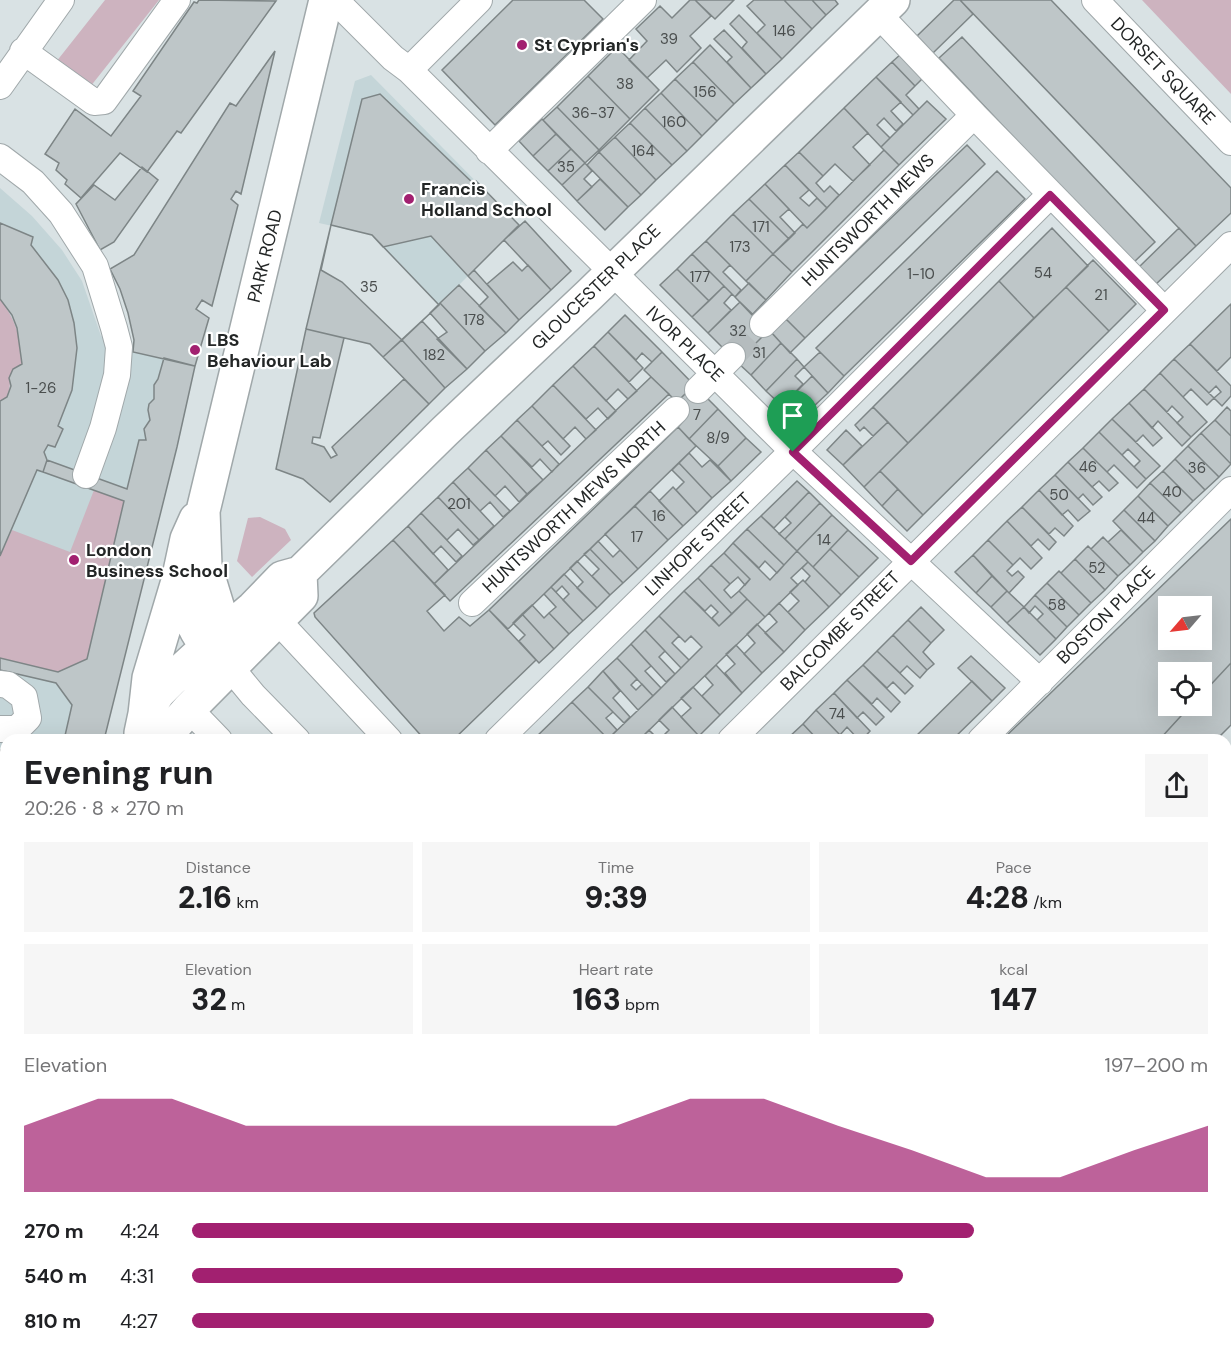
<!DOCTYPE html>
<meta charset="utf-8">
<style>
body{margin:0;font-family:"DM Sans",sans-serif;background:#f6f6f6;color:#202124;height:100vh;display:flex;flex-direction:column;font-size:22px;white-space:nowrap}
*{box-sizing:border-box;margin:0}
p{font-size:20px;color:#757577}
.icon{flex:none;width:33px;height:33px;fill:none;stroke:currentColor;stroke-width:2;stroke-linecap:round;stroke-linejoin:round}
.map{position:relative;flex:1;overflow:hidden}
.panel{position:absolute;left:0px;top:734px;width:1232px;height:622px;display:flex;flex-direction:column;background:#fff;border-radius:18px 18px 0 0;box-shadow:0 6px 24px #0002}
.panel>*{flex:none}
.needle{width:39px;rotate:242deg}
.fabs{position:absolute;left:1158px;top:596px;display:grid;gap:12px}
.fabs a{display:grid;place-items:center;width:54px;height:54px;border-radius:0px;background:#fff;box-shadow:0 6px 24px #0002;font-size:30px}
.pin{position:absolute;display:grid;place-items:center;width:51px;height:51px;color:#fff;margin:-62px -26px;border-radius:50% 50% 50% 0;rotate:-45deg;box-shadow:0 0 6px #0007}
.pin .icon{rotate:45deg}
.round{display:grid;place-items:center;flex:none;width:63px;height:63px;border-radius:0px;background:#f6f6f6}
.headline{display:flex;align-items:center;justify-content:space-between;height:102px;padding:0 24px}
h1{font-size:33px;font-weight:800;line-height:45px}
.metrics{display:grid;grid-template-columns:repeat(3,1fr);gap:9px;height:102px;padding:6px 24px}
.metrics div{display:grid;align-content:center;border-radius:0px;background:#f6f6f6;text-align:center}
.metrics b{font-size:30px;font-weight:800}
.metrics small{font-size:16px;font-weight:400}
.metrics p{font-size:16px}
.chart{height:168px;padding:12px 24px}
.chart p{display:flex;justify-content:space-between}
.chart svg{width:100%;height:108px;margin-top:6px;fill:#a22070;opacity:.7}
ul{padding:0 24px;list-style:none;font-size:20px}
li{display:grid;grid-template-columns:96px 72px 1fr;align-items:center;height:45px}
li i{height:15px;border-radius:8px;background:#a22070}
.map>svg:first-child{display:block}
</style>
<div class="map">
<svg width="1231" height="1355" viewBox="0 0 1231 1355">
<rect width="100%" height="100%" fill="#d9e2e4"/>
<path fill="#c4d5d8" d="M371 75 519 225 525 221 571 271 551 290 504 240 439 305 372 235 319 223 355 81Z
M0 188 32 216 62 250 82 281 101 336 119 347 164 358 104 739 6 740V983L0 982Z
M0 1010 6 1012V1214L0 1212Z
M481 1350H839L844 1355H479Z"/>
<path fill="#cdb3bf" d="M105 0H159L90 87 56 62Z
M1142 0H1231V94Z
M0 299C17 322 20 336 22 364L13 369C9 379 11 387 7 397L0 401Z
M94 490 124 501 87 659 58 672 0 658V556L12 530 70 552Z
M260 517 285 529 291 540 252 577 237 561 248 518Z
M279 1350H403V1355H278Z
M715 1350H839L844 1355H718Z"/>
<path fill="#bec6c8" stroke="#7d8586" stroke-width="1.5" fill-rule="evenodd" d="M199 0 276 1 181 133 177 131 147 172 120 153 81 198 65 184 67 180 56 170 59 163 45 154 75 109 111 136 141 96 133 91 194 2 197 3Z
M513 0H584L603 19 495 125 442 70Z
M690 0H695L711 16 690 36 701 48 677 72 666 60 647 78 629 60 647 41 636 29 660 6 672 18Z
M695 0H734L715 19Z
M754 0H784L812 29 782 59 757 33 765 25 747 6Z
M784 0H812L826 15 812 29Z
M812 0H835L838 4 826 15Z
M954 0H960L973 14 933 53 917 36Z
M960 0H1051L1231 188V213L1196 246Z
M739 15 782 59 766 74 742 48 747 42 730 24Z
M724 30 766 74 751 88 727 62 732 57 714 39Z
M962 37 1155 242 1133 263 1017 150 1022 146 939 58Z
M710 45 751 88 734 104 693 62Z
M617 47 659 90 630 119 588 76Z
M275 51 241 194 236 191 231 199 238 205 212 306 202 300 196 309 209 318 195 366 133 352 134 340 128 313 120 289 110 269 134 255 230 103 236 106Z
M901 54 923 78 915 86 892 62Z
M693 62 734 104 717 121 675 79Z
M892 62 915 86 906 95 919 109 913 115 876 77Z
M588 76 630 119 599 150 557 107Z
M876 77 901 102 891 111 903 124 896 131 884 118 877 125 890 138 881 147 844 108Z
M675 79 717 121 702 136 661 93Z
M661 93 702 136 687 151 645 108Z
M380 94 474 184 476 181 519 225 468 276 431 236 383 247 372 235 331 225 362 99Z
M927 101 946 119 899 165 881 147Z
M557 107 599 150 585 163 543 120Z
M645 108 687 151 672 165 630 123Z
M844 108 868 133 853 147 870 165 853 181 835 164 823 176 799 152Z
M542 119 556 134 533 156 519 141Z
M630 123 672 165 656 180 615 137Z
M556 134 571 149 548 171 533 156Z
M615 137 656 180 641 195 599 152Z
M967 145 985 164 805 338 786 319Z
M571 149 585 163 562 185 548 171Z
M884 150 899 165 792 272 773 254 803 224 807 228Z
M599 152 641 195 628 207 587 165Z
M799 152 823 176 816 183 824 192 830 186 839 195 827 208 785 165Z
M585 163 592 171 584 179 592 187 577 201 562 185Z
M785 165 809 190 800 198 809 206 817 198 827 208 807 228 765 184Z
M142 167 158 180 114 242 100 250 76 204 94 185 115 200Z
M997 171 1025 199 844 376 816 348Z
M600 179 628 207 605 230 577 201Z
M765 184 789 209 780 217 795 233 789 239 749 199Z
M749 199 789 239 773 254 733 214Z
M733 214 773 254 746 281 706 241Z
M525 221 571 271 551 290 504 240Z
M0 223 33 237 31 245 58 280 68 300 74 323 77 348 72 390 58 426 63 429 55 447 48 445 44 452 47 460 43 472 37 470 0 556V401L7 397 11 386 9 378 13 369 22 364 17 328 12 315 0 299Z
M331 225 372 235 439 305 383 357 370 344 306 329Z
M331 225 372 235 439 305 402 340 342 282 321 270Z
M1052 228 1088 266 1034 318 999 281Z
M1179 228 1196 246 1154 286 1137 269Z
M706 241 730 265 723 272 741 290 735 297 692 254Z
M692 254 724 286 709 301 677 269Z
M773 254 792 272 766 300 746 281Z
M1093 260 1136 304 1109 331 1066 287Z
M513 262 522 271 528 265 551 290 519 320 487 284Z
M677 269 709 301 692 317 660 285Z
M474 270 519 320 506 333 479 306 488 297 468 276Z
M999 281 1034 318 908 443 873 407Z
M749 283 766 300 752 315 735 297Z
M459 285 506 333 485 351 440 303Z
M724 286 732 294 724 303 731 310 708 333 692 317Z
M1066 287 1109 331 923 515 880 471Z
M740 302 769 330 737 362 708 333Z
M440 303 485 351 467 369 437 339 447 332 430 313Z
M1231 304V357L1217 371 1190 344Z
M625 315 662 352 652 362 642 353 636 360 608 332Z
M786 319 805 338 790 353 772 333Z
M422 321 467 369 445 388 402 340Z
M306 329 344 338 320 438 313 437 312 443 324 447 331 458 337 455 332 447 404 379 429 404 330 502 303 479 276 469Z
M769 330 781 343 751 375 737 362Z
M608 332 643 368 629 382 594 346Z
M402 340 445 388 429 404 383 357Z
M781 343 797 359 766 391 751 375Z
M1190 344 1231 386V396L1222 406 1214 398 1221 392 1216 386 1209 393 1174 359Z
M594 346 637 391 628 399 618 389 606 401 573 366Z
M662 352 694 385 677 402 644 370Z
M820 352 844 376 828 393 804 367Z
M164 358 195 366 177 447 104 740H64L72 705 56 683 0 670V658L58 672 87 659 124 501 43 472 47 460 127 489 139 440H146L144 429 150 420 148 410 149 404 154 399V385L158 379Z
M797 359 804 367 795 376 803 384 782 406 766 391Z
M1174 359 1214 398 1207 405 1191 389 1183 397 1160 373Z
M573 366 616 411 608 419 598 408 586 419 553 385Z
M1160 373 1207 422 1191 437 1177 423 1183 417 1172 406 1167 412 1144 389Z
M812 376 828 393 801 418 794 419 782 406Z
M651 377 669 394 450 601 434 584Z
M553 385 596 430 586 439 575 427 563 439 532 406Z
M694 385 718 409 689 439 678 427 685 419 672 407Z
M1144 389 1191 437 1182 446 1158 421 1152 428 1129 403Z
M1129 403 1162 438 1153 446 1143 435 1136 442 1112 419Z
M532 406 570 446 561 455 548 441 542 446 517 420Z
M873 407 888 422 873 436 864 427 860 431 855 425Z
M1227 407 1231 411V436L1215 420Z
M718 409 746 438 718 466 689 439Z
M1112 419 1160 466 1146 479 1134 467 1140 461 1128 449 1122 455 1099 432Z
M517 420 559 464 552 472 540 459 532 467 501 436Z
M1215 420 1231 436V464L1201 433Z
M888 422 908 443 864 487 843 465Z
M678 427 696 446 508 629 489 610Z
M846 430 862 446 843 465 827 450Z
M1099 432 1146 479 1137 488 1114 465 1107 472 1083 448Z
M1201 433 1231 464 1219 477 1188 446Z
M501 436 543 480 527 494 486 450Z
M746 438 761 452 731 481 718 466Z
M1188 446 1219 477 1205 490 1175 459Z
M1083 448 1118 483 1109 491 1099 481 1092 487 1068 462Z
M486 450 527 494 519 502 505 486 495 496 468 468Z
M689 453 702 467 710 460 731 481 712 498 679 463Z
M1175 459 1205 490 1193 501 1163 471Z
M1068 462 1102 497 1093 505 1083 494 1078 499 1055 475Z
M679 463 712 498 697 513 676 490 684 482 672 470Z
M468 468 510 511 503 517 490 502 480 511 453 482Z
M880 471 898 489 882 506 864 487Z
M1163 471 1193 501 1181 513 1150 483Z
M1055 475 1090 511 1078 521 1068 510 1062 515 1039 490Z
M797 481 809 492 774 528 761 516Z
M453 482 494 526 479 540 438 497Z
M1150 483 1181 513 1168 526 1138 496Z
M673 487 697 513 683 526 659 501Z
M898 489 923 515 907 531 882 506Z
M1039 490 1073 526 1064 536 1055 528 1049 534 1022 507Z
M650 491 683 526 668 540 635 506Z
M809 492 820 503 785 539 779 534 791 523 785 517Z
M1138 496 1168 526 1155 541 1124 510Z
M438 497 479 540 473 545 458 529 447 540 421 513Z
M820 503 832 515 797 551 785 539Z
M635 506 668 540 638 569 605 534Z
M1022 507 1056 542 1049 550 1038 539 1031 546 1007 521Z
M1124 510 1155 541 1143 552 1113 521Z
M421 513 462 556 456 562 441 546 433 554 408 526Z
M832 515 848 530 813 567 797 551Z
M761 516 797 551 784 565 747 529Z
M1231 519V663L1202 694V672H1168V705H1191L1159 740H1002ZM1168 606H1202V639H1168Z
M1007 521 1042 558 1031 569 1020 558 1013 565 988 540Z
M408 526 448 570 434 584 393 540Z
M747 529 784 565 777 573 765 561 759 568 733 543Z
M848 530 878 558 859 577 830 549Z
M1121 530 1143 552 1130 565 1108 542Z
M1103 537 1130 565 1118 576 1091 549Z
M393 540 445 595 427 611 444 631 459 617 470 626 489 610 536 660 453 740H425L315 617 314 613Z
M988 540 1013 565 1007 571 1012 576 1018 571 1024 577 1009 593 973 555Z
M598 541 613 557 620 550 638 569 623 583 590 549Z
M733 543 770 580 797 551 808 562 791 578 798 585 765 617 739 591 750 579 724 553Z
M1088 546 1118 576 1105 590 1075 559Z
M590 549 623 583 610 595 592 576 599 569 584 554Z
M830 549 859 577 841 595 813 567Z
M724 553 750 579 745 585 738 577 730 584 711 565Z
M973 555 992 576 976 593 955 572Z
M1075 559 1105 590 1091 603 1061 573Z
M577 561 610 595 597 608 577 588 583 582 570 568Z
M808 562 841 595 829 607 805 582 810 576 802 568Z
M711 565 730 584 724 590 731 598 739 591 747 599 732 614 698 578Z
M1059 571 1091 603 1079 615 1047 583Z
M564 574 597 608 583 621 563 600 569 594 562 586 556 592 551 587Z
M992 576 1007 591 991 607 976 593Z
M698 578 732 614 719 626 712 618 718 612 711 605 705 611 684 591Z
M803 580 829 607 805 630 788 612 799 601 790 592Z
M1047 583 1079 615 1067 627 1035 595Z
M551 587 583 621 569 634 549 613 556 607 544 594Z
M684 591 719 626 747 599 765 617 639 740H533L572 702 608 739 661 688 702 647 691 636 685 642 659 616Z
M1007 591 1024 607 1007 623 991 607Z
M1035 595 1067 627 1056 639 1037 620 1043 614 1035 606 1029 613 1024 607Z
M779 603 805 630 784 652 765 633 777 622 769 613Z
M532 605 544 618 549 613 569 634 554 649 522 614Z
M921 607 944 630 931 643 908 620Z
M1024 607 1056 639 1040 655 1007 623Z
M522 614 554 649 539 663 519 641 525 635 513 623Z
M659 616 679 636 672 643 689 660 681 668 645 630Z
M908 620 931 643 923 652 934 664 927 670 893 635Z
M757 624 784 652 762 673 744 654 755 643 747 634Z
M645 630 665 651 659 657 675 674 666 682 631 644Z
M893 635 927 670 920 678 907 666 900 673 877 651Z
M631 644 651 666 645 671 661 688 653 696 617 658Z
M736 645 762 673 742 693 725 673 735 664 726 654Z
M877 651 913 686 905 694 893 682 887 688 863 665Z
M971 656 1005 688 992 701 958 668Z
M617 658 637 679 631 685 636 690 642 684 653 696 638 710 603 671Z
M1231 663V725L1216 740H1159L1191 705H1202V694Z
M716 665 742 693 720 715 702 696 713 685 705 676Z
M863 665 900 702 891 712 877 698 872 704 847 680Z
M603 671 620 691 613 698 630 717 624 723 588 687Z
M847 680 884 717 876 725 863 712 857 718 834 693Z
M972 681 992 701 952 740H912Z
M588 687 613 712 606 718 617 730 608 739 572 702Z
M693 687 720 715 699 736 681 717 691 708 681 698Z
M834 693 870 731 862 740H859L847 727 840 735 816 710Z
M672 707 699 736 696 740H659L669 730 659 720Z
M816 710 840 735 845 740H818L803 724Z
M803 724 818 740H790L788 738Z
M649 730 659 740H639Z
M0 750 6 753V760L0 776Z
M0 899 6 900V983L0 982Z
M1226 904 1231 909V963L1226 958Z
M0 986 6 988V1012L0 1010Z
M1226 1067 1231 1073V1089L1226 1084Z
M1226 1225 1231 1231V1249L1226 1255Z
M114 1350H159L158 1355H113Z
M172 1350H196L195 1355H171Z
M413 1350H460V1355H413Z
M951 1350H978L983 1355H946Z
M1013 1350H1027L1032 1355H1008Z"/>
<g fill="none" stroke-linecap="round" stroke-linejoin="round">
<path stroke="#b5bcbe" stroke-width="26" stroke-dasharray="26 13" stroke-linecap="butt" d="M732 356 763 324
M303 1355 305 1350"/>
<defs>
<path id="minor" d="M335 0 393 58 409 70 793 451 1040 682
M1095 0 1231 142
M23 51 94 102 104 101 177 0
M409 70 479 0
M0 86 61 0
M974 115 1164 310
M489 151 643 0
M0 157 33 182 61 213 95 266 114 328 119 347 117 375 103 428 86 475
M763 324 974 115 878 14
M698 390 732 356
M472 603 676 410
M277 620 389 740
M230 667 253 695 297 740
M0 684 8 685 24 697 28 718 17 729H0
M189 709 219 740
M498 740 793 451 1050 195
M731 740 1231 245
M981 740 1231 490
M0 1272 6 1274
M1226 1298 1231 1292
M890 1350 895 1355
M216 1355 218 1350
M254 1355 255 1350
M1167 1355 1172 1350"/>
<path id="highway" d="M178 581C185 609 198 643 221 661
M230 667V648L205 566 203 511 326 0
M145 714 158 693 171 680 207 647 253 608 282 578 300 573 445 431 589 295 893 0
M141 740V733L145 714 149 678 178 581 187 539 196 519
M162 740 189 709 301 596 300 573
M47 1355 49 1350"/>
</defs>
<use href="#minor" stroke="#a0a8aa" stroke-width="28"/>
<use href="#highway" stroke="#a0a8aa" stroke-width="36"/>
<use href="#minor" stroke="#fff" stroke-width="26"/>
<use href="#highway" stroke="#fff" stroke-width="33"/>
<defs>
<path id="rail" d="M507 1355 510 1350
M549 1355 552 1350
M571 1355 574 1350
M591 1355 595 1350
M644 1355 649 1350"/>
</defs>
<use href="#rail" stroke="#525657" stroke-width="7"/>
<use href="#rail" stroke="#fff" stroke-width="4.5" stroke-dasharray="14" stroke-linecap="butt"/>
</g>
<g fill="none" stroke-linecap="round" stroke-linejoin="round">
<defs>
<path id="route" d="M1050 195 1164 310 911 561 793 452Z"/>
</defs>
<use href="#route" stroke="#fff" stroke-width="12"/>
<use href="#route" stroke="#a22070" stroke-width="8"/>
</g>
<g fill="#a22070" stroke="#fff" stroke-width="2">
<circle cx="522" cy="45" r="6"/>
<circle cx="409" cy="199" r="6"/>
<circle cx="195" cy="350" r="6"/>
<circle cx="74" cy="560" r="6"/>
</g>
<g text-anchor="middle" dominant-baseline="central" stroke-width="4.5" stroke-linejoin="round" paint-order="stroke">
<g font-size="15" fill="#4a4e4e">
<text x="784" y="31">146</text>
<text x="669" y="39">39</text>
<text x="625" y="84">38</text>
<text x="705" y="92">156</text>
<text x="593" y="113">36-37</text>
<text x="674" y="122">160</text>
<text x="643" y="151">164</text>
<text x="566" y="167">35</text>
<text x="761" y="227">171</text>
<text x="740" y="247">173</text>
<text x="1043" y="273">54</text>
<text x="921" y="274">1-10</text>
<text x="700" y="277">177</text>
<text x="369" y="287">35</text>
<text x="1101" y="295">21</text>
<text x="474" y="320">178</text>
<text x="738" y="331">32</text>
<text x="759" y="353">31</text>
<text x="434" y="355">182</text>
<text x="41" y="388">1-26</text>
<text x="697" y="415">7</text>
<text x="718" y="438">8/9</text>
<text x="1088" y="467">46</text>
<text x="1197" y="468">36</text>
<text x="1172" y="492">40</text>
<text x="1059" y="495">50</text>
<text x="459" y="504">201</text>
<text x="659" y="516">16</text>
<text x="1146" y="518">44</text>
<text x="637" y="537">17</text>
<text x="824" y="540">14</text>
<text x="1097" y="568">52</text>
<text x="1057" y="605">58</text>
<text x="837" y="714">74</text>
</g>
<g font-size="18" font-weight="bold" fill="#232626" stroke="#fff" text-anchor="start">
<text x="534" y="45">St Cyprian's</text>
<text x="421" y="189">Francis<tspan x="421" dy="21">Holland School</tspan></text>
<text x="207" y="340">LBS<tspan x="207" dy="21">Behaviour Lab</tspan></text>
<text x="86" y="550">London<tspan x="86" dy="21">Business School</tspan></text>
</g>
<g font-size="18" fill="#232626" stroke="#fff">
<text transform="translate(1163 71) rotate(46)">DORSET SQUARE</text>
<text transform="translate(868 220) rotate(-45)">HUNTSWORTH MEWS</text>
<text transform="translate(265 256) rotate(-76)">PARK ROAD</text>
<text transform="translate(596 287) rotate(-44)">GLOUCESTER PLACE</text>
<text transform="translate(685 344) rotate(44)">IVOR PLACE</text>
<text transform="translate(574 507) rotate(-43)">HUNTSWORTH MEWS NORTH</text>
<text transform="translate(698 544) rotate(-44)">LINHOPE STREET</text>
<text transform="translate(1106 615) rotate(-45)">BOSTON PLACE</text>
<text transform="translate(840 631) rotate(-45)">BALCOMBE STREET</text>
</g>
</g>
</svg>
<div class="fabs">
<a><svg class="needle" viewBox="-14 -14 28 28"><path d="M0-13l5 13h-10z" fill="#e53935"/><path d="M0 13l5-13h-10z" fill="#757577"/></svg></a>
<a><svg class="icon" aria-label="locate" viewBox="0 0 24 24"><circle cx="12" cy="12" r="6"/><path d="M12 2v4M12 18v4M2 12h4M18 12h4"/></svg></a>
</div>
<div class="pin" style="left:793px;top:452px;background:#1e9e55"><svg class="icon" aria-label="arrive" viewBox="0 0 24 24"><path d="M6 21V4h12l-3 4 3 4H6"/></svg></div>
<section class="panel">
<div class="headline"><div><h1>Evening run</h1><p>20:26 · 8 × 270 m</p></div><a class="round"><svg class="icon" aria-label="share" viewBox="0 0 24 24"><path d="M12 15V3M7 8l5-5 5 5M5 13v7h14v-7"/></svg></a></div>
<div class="metrics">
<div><p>Distance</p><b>2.16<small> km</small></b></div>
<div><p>Time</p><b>9:39</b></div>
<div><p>Pace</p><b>4:28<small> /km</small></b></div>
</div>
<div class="metrics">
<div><p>Elevation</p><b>32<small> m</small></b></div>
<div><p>Heart rate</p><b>163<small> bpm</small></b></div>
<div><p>kcal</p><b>147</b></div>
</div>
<div class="chart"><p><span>Elevation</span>197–200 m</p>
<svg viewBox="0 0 160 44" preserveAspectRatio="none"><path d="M0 44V17L10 6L20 6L30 17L40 17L50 17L60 17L70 17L80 17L90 6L100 6L110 17L120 27L130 38L140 38L150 27L160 17V44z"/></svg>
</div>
<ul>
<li><b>270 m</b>4:24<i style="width:77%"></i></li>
<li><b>540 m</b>4:31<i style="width:70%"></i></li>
<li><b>810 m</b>4:27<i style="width:73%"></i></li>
</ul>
</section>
</div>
